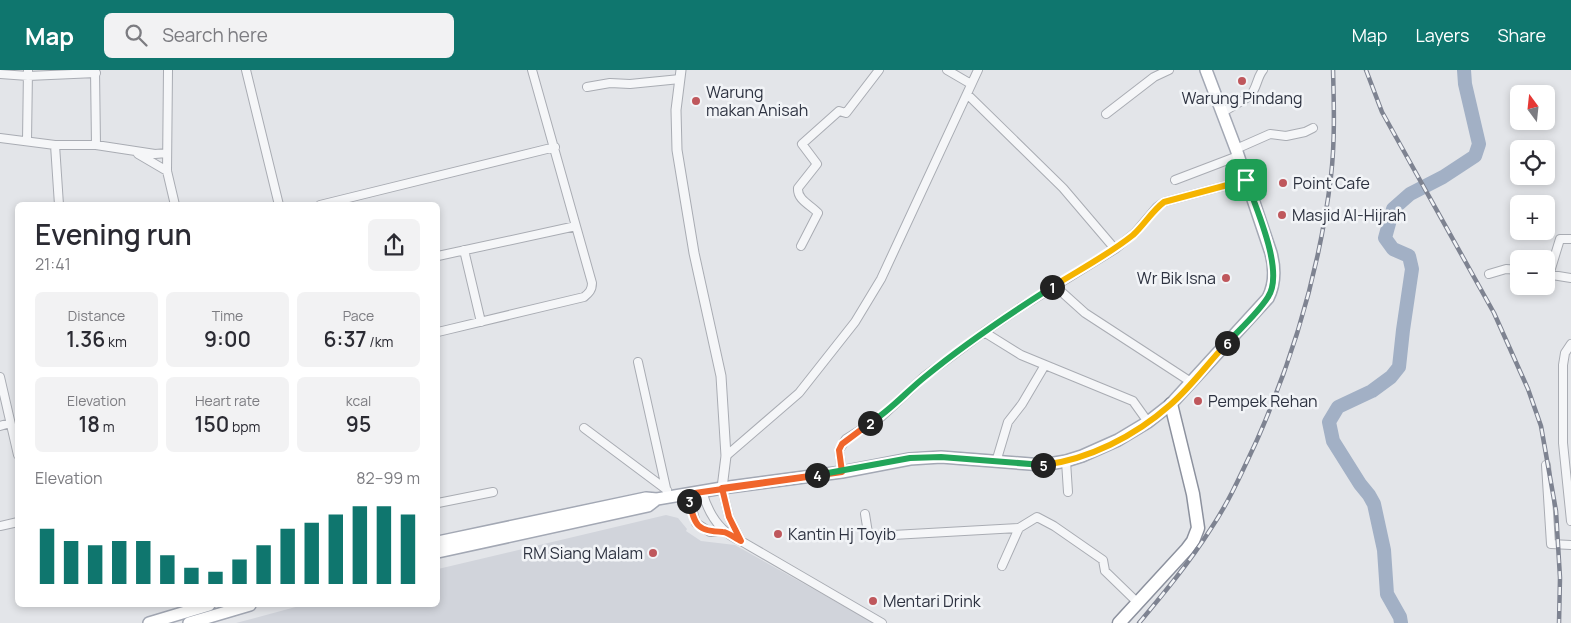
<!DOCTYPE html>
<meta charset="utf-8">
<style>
body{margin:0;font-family:Manrope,sans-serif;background:#f2f2f3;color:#2b2b33;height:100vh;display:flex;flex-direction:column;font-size:19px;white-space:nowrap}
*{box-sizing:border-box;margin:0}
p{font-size:16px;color:#7c7c81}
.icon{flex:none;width:28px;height:28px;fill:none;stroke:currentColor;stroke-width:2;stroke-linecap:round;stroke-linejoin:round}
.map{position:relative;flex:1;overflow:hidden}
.details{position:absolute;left:15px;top:132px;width:425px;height:405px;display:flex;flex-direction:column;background:#fff;border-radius:8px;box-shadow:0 2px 8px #0003}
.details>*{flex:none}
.needle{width:32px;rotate:345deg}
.fabs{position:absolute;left:1510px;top:15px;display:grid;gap:10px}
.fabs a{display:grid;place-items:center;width:45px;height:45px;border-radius:8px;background:#fff;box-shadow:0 2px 8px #0003;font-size:25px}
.pin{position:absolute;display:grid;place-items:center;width:42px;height:42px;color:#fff;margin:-21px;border-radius:10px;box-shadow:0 2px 8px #0006}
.km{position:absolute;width:25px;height:25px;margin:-12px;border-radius:50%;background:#222;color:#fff;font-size:14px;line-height:25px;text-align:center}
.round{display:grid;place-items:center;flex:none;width:52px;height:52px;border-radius:8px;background:#f2f2f3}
.overview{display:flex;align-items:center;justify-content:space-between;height:85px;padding:0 20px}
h1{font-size:28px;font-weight:600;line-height:38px}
.stats{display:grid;grid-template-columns:repeat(3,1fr);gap:8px;height:85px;padding:5px 20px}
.stats div{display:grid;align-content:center;border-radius:8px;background:#f2f2f3;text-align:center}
.stats b{font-size:21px;font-weight:600}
.stats small{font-size:14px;font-weight:400}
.stats p{font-size:14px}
.chart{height:140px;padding:10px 20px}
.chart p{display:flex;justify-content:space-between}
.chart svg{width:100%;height:90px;margin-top:5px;stroke:#0f766e;stroke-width:6}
header{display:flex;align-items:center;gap:30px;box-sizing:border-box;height:70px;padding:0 25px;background:#0f766e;color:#fff}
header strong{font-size:24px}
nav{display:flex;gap:28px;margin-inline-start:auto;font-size:18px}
.search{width:350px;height:45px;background:#f2f2f3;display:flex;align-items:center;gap:12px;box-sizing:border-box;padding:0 18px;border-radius:8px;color:#7c7c81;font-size:19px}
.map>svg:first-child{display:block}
</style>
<header>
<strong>Map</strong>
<div class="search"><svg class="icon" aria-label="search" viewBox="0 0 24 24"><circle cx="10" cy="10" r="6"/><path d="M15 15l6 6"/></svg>Search here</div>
<nav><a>Map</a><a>Layers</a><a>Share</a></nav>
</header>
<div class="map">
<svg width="1571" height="553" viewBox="0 0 1571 553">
<rect width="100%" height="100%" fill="#e3e5e9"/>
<path fill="#d1d4db" d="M666 445 678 448 687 459 686 461 701 471 735 475 874 553H236L303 535H438V499Z"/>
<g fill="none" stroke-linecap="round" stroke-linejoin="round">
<path stroke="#a2b0c5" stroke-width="14" d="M1401 553 1400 547 1387 524 1384 480 1374 434 1369 425 1360 414 1333 371 1329 352 1338 337 1372 321 1391 307 1399 297 1403 260 1412 199 1409 186 1393 179 1385 168 1393 139 1410 124 1443 107 1475 86 1479 74 1465 14 1464 0"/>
<defs>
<path id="minor" d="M95 0 96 75
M168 0 167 101 175 135
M246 0 279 135
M947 0 971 14
M0 4 28 6 96 3
M587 17 610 13 630 14 680 9
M967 24 1063 118 1115 179
M1223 42 1250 26C1257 18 1257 7 1263 0
M1106 44 1154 7 1169 0
M0 68 55 75H96L155 84 167 83
M27 71 28 0
M55 75 59 135
M1236 79 1270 64 1286 66 1305 62 1313 58
M138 84 167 101
M1175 110 1238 86
M320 135 555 77
M801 176 818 143C811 135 797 130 798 118L817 94 802 74 839 41 846 43 879 0
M464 180 481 252
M438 186 576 156
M1489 204 1506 199 1519 200
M1546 204 1571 208
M1549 205 1560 169H1571
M1055 216 1085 243 1191 312
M438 262 584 227C589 223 592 220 592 213L532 0
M984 262 1021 285 1133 331 1148 352
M1571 274 1565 283 1563 295V373L1571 451
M638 292 668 427
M0 307 18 385
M0 356 10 353
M584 358 667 420
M726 386 799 323 855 252 881 209 978 0
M1066 391 1068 422
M996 392 1008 352 1022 334 1045 295
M1546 395 1551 474 1571 475
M842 402 839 380 846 369 881 347 925 306 984 262 1021 237 1115 179 1135 163 1157 137 1164 132 1246 110
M722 418 729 447 741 471
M702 421C708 443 719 462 741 471L882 553
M688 424 696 453 710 462H725
M438 433 493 422
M865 444 868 463 870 466H875L1019 458 1037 447 1054 456 1103 490 1105 501 1138 533
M0 456 18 452
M1002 496 1019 458"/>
<path id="tertiary" d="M681 0 676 40 677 80 694 183 721 306 726 386 722 418"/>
<path id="primary" d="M438 472 646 428 657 429 722 418 842 402 910 389 941 387 1043 395 1066 391 1082 386 1118 370 1148 352 1171 334 1268 228C1275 214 1275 198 1271 183L1236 79 1206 0
M438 482 648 436 657 429
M149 553 209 535
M189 553 250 535"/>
<path id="trunk" d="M1119 553 1187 479 1193 471 1198 458 1193 424 1171 334"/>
</defs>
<use href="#minor" stroke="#a9acb3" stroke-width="10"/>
<use href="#tertiary" stroke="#a9acb3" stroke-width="11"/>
<use href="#primary" stroke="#a3a8b4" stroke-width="14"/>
<use href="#trunk" stroke="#8c919e" stroke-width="15"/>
<use href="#minor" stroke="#f5f6f8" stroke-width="8"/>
<use href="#tertiary" stroke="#f5f6f8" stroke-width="9"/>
<use href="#primary" stroke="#fff" stroke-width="11"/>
<use href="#trunk" stroke="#fff" stroke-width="12"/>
<defs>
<path id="rail" d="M1366 0 1382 42 1494 243 1528 319 1541 356 1556 441 1560 508 1559 553
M1139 553C1164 523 1189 493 1210 460 1229 432 1243 400 1257 370 1294 286 1320 197 1331 106 1335 71 1334 35 1333 0"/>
</defs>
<use href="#rail" stroke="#7e8391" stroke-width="4.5"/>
<use href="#rail" stroke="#f2f4f7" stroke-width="2.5" stroke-dasharray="8" stroke-linecap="butt"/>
</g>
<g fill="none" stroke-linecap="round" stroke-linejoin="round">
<defs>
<path id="split-1" d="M1052 217C1079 200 1108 185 1133 165 1144 155 1152 141 1164 132L1246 110"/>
<path id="split-2" d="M870 353C891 340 907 321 926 306 966 273 1008 245 1052 217"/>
<path id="split-3" d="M689 431 688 424 842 402 839 380 842 374 870 353"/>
<path id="split-4" d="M689 431C695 456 697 461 723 462 728 462 736 469 741 471L729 447 722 418 817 405"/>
<path id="split-5" d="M817 405 910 388 941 387 1043 395"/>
<path id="split-6" d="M1043 395C1088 390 1135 366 1170 335 1191 317 1208 293 1227 273"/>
<path id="split-7" d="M1227 273C1240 259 1258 243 1268 227 1285 202 1256 138 1246 110"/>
</defs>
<use href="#split-1" stroke="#fff" stroke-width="10"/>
<use href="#split-2" stroke="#fff" stroke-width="10"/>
<use href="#split-3" stroke="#fff" stroke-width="10"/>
<use href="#split-4" stroke="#fff" stroke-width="10"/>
<use href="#split-5" stroke="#fff" stroke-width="10"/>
<use href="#split-6" stroke="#fff" stroke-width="10"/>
<use href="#split-7" stroke="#fff" stroke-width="10"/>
<use href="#split-1" stroke="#f5b400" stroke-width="6"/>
<use href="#split-2" stroke="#22a559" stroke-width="6"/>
<use href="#split-3" stroke="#f0652b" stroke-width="6"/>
<use href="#split-4" stroke="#f0652b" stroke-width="6"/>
<use href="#split-5" stroke="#22a559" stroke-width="6"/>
<use href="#split-6" stroke="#f5b400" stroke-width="6"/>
<use href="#split-7" stroke="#22a559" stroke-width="6"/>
</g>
<g fill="#bf575c" stroke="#f2f4f7" stroke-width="2">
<circle cx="1242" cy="11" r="5"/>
<circle cx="696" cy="31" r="5"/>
<circle cx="1283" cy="113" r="5"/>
<circle cx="1282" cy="145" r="5"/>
<circle cx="1226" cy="208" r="5"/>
<circle cx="1198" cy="331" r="5"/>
<circle cx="778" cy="464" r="5"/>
<circle cx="653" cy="483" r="5"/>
<circle cx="873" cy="531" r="5"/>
</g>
<g text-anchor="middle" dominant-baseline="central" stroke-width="5" stroke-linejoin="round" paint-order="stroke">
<g font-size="16" fill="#2d3240" stroke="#f2f4f7" text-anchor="start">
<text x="706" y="22">Warung<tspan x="706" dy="18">makan Anisah</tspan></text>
<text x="1242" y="28" text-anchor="middle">Warung Pindang</text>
<text x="1293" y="113">Point Cafe</text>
<text x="1292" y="145">Masjid Al-Hijrah</text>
<text x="1216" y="208" text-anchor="end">Wr Bik Isna</text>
<text x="1208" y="331">Pempek Rehan</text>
<text x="788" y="464">Kantin Hj Toyib</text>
<text x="643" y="483" text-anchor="end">RM Siang Malam</text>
<text x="883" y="531">Mentari Drink</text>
</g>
</g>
</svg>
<div class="fabs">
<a><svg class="needle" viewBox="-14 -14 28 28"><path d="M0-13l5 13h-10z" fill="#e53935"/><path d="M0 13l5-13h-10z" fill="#7c7c81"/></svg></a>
<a><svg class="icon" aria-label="locate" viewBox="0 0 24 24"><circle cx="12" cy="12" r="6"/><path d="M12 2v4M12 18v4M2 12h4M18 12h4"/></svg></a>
<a>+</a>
<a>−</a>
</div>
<div class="pin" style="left:1246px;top:110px;background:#1e9e55"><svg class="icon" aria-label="arrive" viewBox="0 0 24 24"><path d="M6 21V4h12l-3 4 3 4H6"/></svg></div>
<b class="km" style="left:1052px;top:217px">1</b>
<b class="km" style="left:870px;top:353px">2</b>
<b class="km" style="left:689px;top:431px">3</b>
<b class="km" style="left:817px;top:405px">4</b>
<b class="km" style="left:1043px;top:395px">5</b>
<b class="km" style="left:1227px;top:273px">6</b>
<section class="details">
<div class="overview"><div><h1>Evening run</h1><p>21:41</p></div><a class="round"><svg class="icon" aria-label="share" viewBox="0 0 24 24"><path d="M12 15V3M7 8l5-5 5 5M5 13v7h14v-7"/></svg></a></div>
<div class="stats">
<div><p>Distance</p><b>1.36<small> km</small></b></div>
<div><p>Time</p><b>9:00</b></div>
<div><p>Pace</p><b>6:37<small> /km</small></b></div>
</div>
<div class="stats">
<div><p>Elevation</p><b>18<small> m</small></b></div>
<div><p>Heart rate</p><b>150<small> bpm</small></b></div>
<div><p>kcal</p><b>95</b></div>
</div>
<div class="chart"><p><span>Elevation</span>82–99 m</p>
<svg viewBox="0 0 160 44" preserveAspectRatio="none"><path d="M5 44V17M15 44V23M25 44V25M35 44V23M45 44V23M55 44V30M65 44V36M75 44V38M85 44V32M95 44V25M105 44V17M115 44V14M125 44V10M135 44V6M145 44V6M155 44V10"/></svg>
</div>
</section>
</div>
